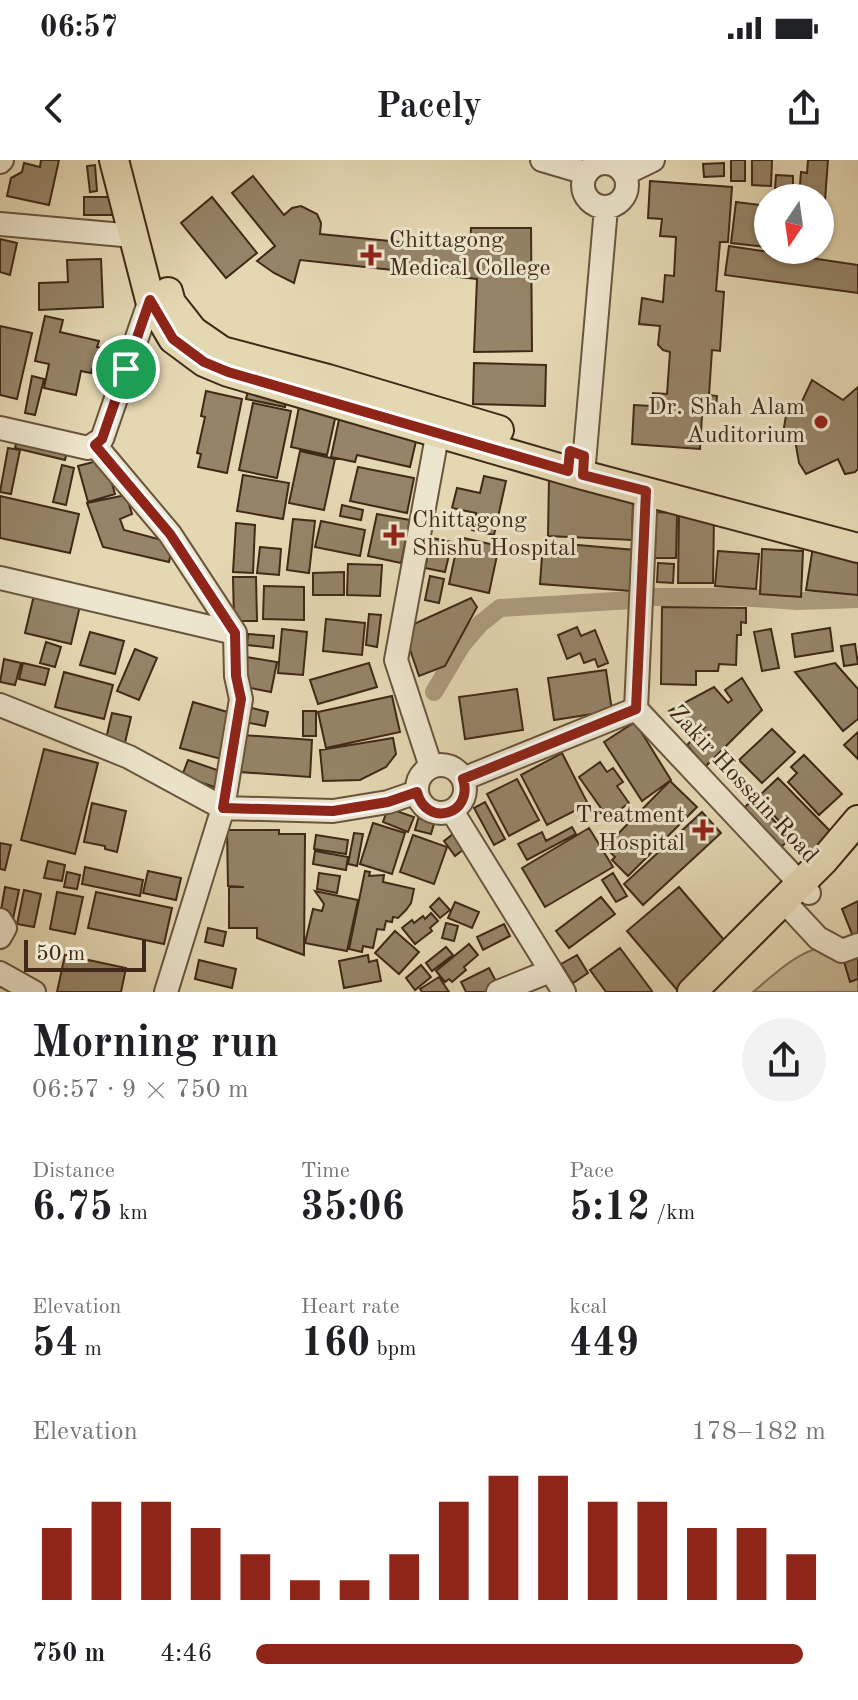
<!DOCTYPE html>
<meta charset="utf-8">
<style>
body{margin:0;font-family:"Old Standard TT",serif;background:#f2f2f2;color:#202124;height:100vh;display:flex;flex-direction:column;font-size:30px;white-space:nowrap}
*{box-sizing:border-box;margin:0}
p{font-size:26px;color:#757577}
.icon{flex:none;width:44px;height:44px;fill:none;stroke:currentColor;stroke-width:2;stroke-linecap:round;stroke-linejoin:round}
.map{position:relative;height:832px;overflow:hidden}
.side{display:flex;flex-direction:column;background:#fff;flex:1}
.side>*{flex:none}
.needle{width:52px;rotate:193deg}
.fabs{position:absolute;left:754px;top:24px;display:grid;gap:16px}
.fabs a{display:grid;place-items:center;width:80px;height:80px;border-radius:50%;background:#fff;box-shadow:0 2px 6px #0004;font-size:40px}
.scale{position:absolute;left:24px;bottom:20px;width:122px;box-sizing:border-box;padding-left:8px;border:4px solid #402917;border-top:0;font-size:22px;line-height:28px;white-space:nowrap;color:#402917;-webkit-text-stroke:6px #ede6ce;paint-order:stroke}
.pin{position:absolute;display:grid;place-items:center;width:68px;height:68px;color:#fff;margin:-34px;border:4px solid #fff;border-radius:50%;box-shadow:0 2px 8px #0007}
.round{display:grid;place-items:center;flex:none;width:84px;height:84px;border-radius:42px;background:#f2f2f2}
.summary{display:flex;align-items:center;justify-content:space-between;height:136px;padding:0 32px}
h1{font-size:44px;font-weight:700;line-height:60px}
.figures{display:grid;grid-template-columns:repeat(3,1fr);gap:12px;height:136px;padding:8px 32px}
.figures div{display:grid;align-content:center}
.figures b{font-size:40px;font-weight:700}
.figures small{font-size:22px;font-weight:400}
.figures p{font-size:22px}
.chart{height:224px;padding:16px 32px}
.chart p{display:flex;justify-content:space-between}
.chart svg{width:100%;height:144px;margin-top:8px;stroke:#8f2418;stroke-width:6}
ul{padding:0 32px;list-style:none;font-size:26px}
li{display:grid;grid-template-columns:128px 96px 1fr;align-items:center;height:60px}
li i{height:20px;border-radius:10px;background:#8f2418}
.status{display:flex;justify-content:space-between;align-items:center;height:56px;padding:0 40px;background:#fff;direction:ltr}
.status svg{height:22px;fill:currentColor}
header{display:flex;justify-content:space-between;align-items:center;height:104px;padding:0 32px;background:#fff;font-size:36px;font-weight:700}
.map>svg:first-child{display:block}
</style>
<div class="status"><b>06:57</b><svg viewBox="0 0 49 12"><path d="M0 12V9h3v3zM5 12V6h3v6zM10 12V3h3v9zM15 12V0h3v12zM26 1h20v11H26zM47 4h2v5h-2z"/></svg></div>
<header><svg class="icon" aria-label="back" viewBox="0 0 24 24"><path d="M15 5l-7 7 7 7"/></svg>Pacely<svg class="icon" aria-label="share" viewBox="0 0 24 24"><path d="M12 15V3M7 8l5-5 5 5M5 13v7h14v-7"/></svg></header>
<div class="map">
<svg width="858" height="832" viewBox="0 0 858 832">
<rect width="100%" height="100%" fill="#e4d8b3"/>
<filter id="stains"><feTurbulence type="fractalNoise" baseFrequency=".0025" numOctaves="4"/><feColorMatrix values="0 0 0 0 .2 0 0 0 0 .09 0 0 0 0 .02 0 0 0 .5 -.17"/></filter>
<radialGradient id="worn" r=".72"><stop offset=".6" stop-color="#630" stop-opacity="0"/><stop offset="1" stop-color="#630" stop-opacity=".3"/></radialGradient>
<path fill="#c8ba98" stroke="#847258" stroke-width="2" d="M858 781V832H753C792 799 805 785 858 781Z"/>
<g fill="none" stroke-linecap="round" stroke-linejoin="round">
<path stroke="#ac9c7e" stroke-width="18" d="M655 437H739L797 441 858 439
M434 532 462 485 480 464 500 448 632 440"/>
</g>
<path fill="#958468" stroke="#402917" stroke-width="2" d="M41 0H59L49 45 7 36 11 18 22 12 24 3 40 7Z
M731 0H745V21H731Z
M752 0H772L771 26 752 25Z
M808 0H828L824 54H820V38H799L801 12 807 13Z
M724 3V16L704 17 703 4Z
M95 5 97 31 90 32 87 6Z
M776 15 793 16V30L775 28Z
M253 16 284 55 292 48 301 46 317 54 321 63 320 74 470 89 471 68H531L532 191 474 192 477 119 300 100 294 123 274 113 257 101 275 86 232 33Z
M650 21 732 27 728 82H720L716 131 724 132 720 191 712 190 709 235 717 236 715 256 702 255 700 289 632 284 634 245 652 246 653 233 667 234 670 192 663 190 658 185 660 166 639 164 642 138 663 142 665 115 674 116 676 77 660 76 662 59 648 58Z
M84 37H116V55H84Z
M212 37 257 93 226 118 181 63Z
M736 42 768 46 767 87 731 83Z
M0 79 17 83 10 115 0 112Z
M729 86 858 105V133L725 115Z
M101 99 103 147 39 150V123L68 122 67 100Z
M45 156 63 160 60 172 99 181 97 187 110 190 105 212 92 209 91 213 81 211 76 235 44 228 49 204 35 201Z
M0 166 32 173 17 239 0 235Z
M474 203 546 205 545 246 473 244Z
M32 216 44 219 35 255 25 253Z
M812 220 843 240 858 227V309L855 312 845 314 838 299 806 314 799 303 794 274 783 273 787 250 797 252Z
M250 223 288 230 285 247 246 239Z
M206 231 242 239 227 313 198 307 201 294 197 293 205 257 201 256Z
M301 237 338 245 327 295 291 287Z
M253 243 291 251 277 318 239 310Z
M340 255 364 260 363 266 417 277 410 307 357 295 355 302 331 297Z
M18 276 68 287 65 300 15 288Z
M8 288 20 290 11 334 0 332Z
M300 291 335 299 324 350 289 343Z
M105 299 115 334 88 342 78 306Z
M62 305 74 308 66 345 53 342Z
M358 307 414 318 407 353 350 341Z
M243 315 289 323 283 359 237 351Z
M484 316 506 321 494 375 472 370 476 353 452 348 457 328 480 333Z
M549 318 633 343 632 380 548 376Z
M126 335 132 354 120 359 124 370 173 383 169 402 103 387 87 343Z
M0 336 79 354 70 393 0 378Z
M342 345 363 350 361 360 340 356Z
M653 352 677 353 676 398H653Z
M377 354 410 360 401 403 368 396Z
M679 355H714L713 423H678Z
M293 359 315 361 309 413 287 410Z
M321 361 365 370 360 396 315 387Z
M236 363 255 365 253 413 233 412Z
M459 377 499 386 489 433 449 424Z
M432 378 452 382 445 412 425 408Z
M814 381 858 398V435L806 430Z
M543 382 635 390 631 431 540 424Z
M260 387 281 389 279 415 257 413Z
M762 389 803 391 801 437 760 434Z
M718 391 759 394 756 429 715 426Z
M658 403 674 404 673 423 657 422Z
M348 404 382 405 380 436 347 435Z
M344 412V435H313V413Z
M430 416 444 419 439 443 425 440Z
M233 417H256L257 461H234Z
M264 426 304 427V460L263 459Z
M34 435 80 446 71 484 25 473Z
M471 438 477 447 445 506 419 516 403 469Z
M662 447 746 448V463L741 462V475H737L736 505 719 504 718 511H696V525L661 524Z
M369 454 381 455 377 487 366 485Z
M326 459 365 463 362 495 323 491Z
M577 467 581 476 595 470 608 503 598 507 595 499 584 503 580 493 567 499 558 475Z
M830 468 833 491 795 497 792 474Z
M282 469 307 472 303 515 278 513Z
M771 469 779 508 762 511 754 472Z
M90 472 124 481 115 514 80 505Z
M248 474 274 476 273 488 247 485Z
M46 482 61 487 55 507 40 503Z
M855 484 858 504 844 506 841 486Z
M135 489 157 498 139 540 117 531Z
M246 497 277 502 271 532 240 526Z
M4 499 21 503 15 525 0 522Z
M23 503 49 509 45 525 19 519Z
M369 503 377 527 318 544 310 520Z
M835 503 858 529V559L843 571 795 512Z
M606 510 612 551 554 560 548 518Z
M64 512 113 525 104 559 55 547Z
M742 518 762 550 705 607 687 585 705 567 703 565 687 575 669 551 714 527 728 543 732 540 725 530Z
M517 529 523 570 465 579 459 537Z
M392 536 400 572 326 588 318 552Z
M193 542 238 555 225 600 180 588Z
M248 547 268 552 265 566 245 562Z
M303 551H316V576H303Z
M112 553 131 557 124 587 105 583Z
M635 562 671 620 642 641 604 582Z
M772 569 795 592 762 623 739 600Z
M858 572V599L844 585Z
M243 575 312 580 310 617 240 612Z
M393 578 396 594 386 607 360 620 323 621 320 590Z
M44 589 98 603 75 694 21 680Z
M562 593 588 644 547 665 521 615Z
M804 595 842 634 819 655 788 622 797 613 791 607Z
M188 600 223 612 217 628 182 616Z
M600 602 607 612 613 608 623 622 617 626 629 643 608 658 579 617Z
M778 618 836 677 814 697 757 638Z
M517 619 539 660 509 676 487 634Z
M670 621 697 647 628 716 612 700 615 697 605 687Z
M753 639 791 678 781 687 744 648Z
M485 642 505 679 494 685 474 648Z
M92 643 126 651 117 692 105 689V686L84 682Z
M388 648 414 657 408 672 383 662Z
M420 652 436 657 431 674 415 670Z
M702 652 721 673 643 745 624 724Z
M373 663 405 673 392 714 360 704Z
M572 667 576 674 527 700 518 684 542 672 546 681Z
M589 668 613 707 545 747 522 708Z
M227 670H279V674H305L304 795 257 778V768H229V727H244L228 726Z
M354 673 363 674 357 706 348 704Z
M453 674 464 689 455 696 444 681Z
M316 675 348 680 346 694 314 689Z
M413 675 447 687 434 724 400 712Z
M0 683 11 685 5 710 0 709Z
M315 691 348 697 346 710 313 704Z
M48 701 65 705 62 721 44 718Z
M85 707 143 720 140 736 82 724Z
M148 711 181 718 176 740 143 733Z
M365 711 370 712 369 716 384 715 383 722 414 729 411 743 406 750 398 758 393 757 392 762 386 761 384 770 377 769 373 788 363 786 362 792 349 789Z
M67 712 80 715 77 729 64 727Z
M319 713 340 716 337 733 317 729Z
M613 713 627 736 616 742 602 720Z
M5 727 19 730 13 759 0 756Z
M679 727 730 787 678 831 627 771Z
M24 730 41 734 34 767 17 764Z
M315 731 358 740 347 791 305 783 313 749 322 751 324 744Z
M57 732 83 737 75 774 50 769Z
M96 732 172 748 164 784 88 768Z
M601 737 615 754 569 788 556 771Z
M439 738 450 750 440 758 430 747Z
M858 741V777L854 779 842 749Z
M455 742 479 752 472 768 448 758Z
M431 753 438 761 430 768 432 771 415 784 402 768 412 760 414 763 423 756 425 759Z
M446 763 458 766 454 781 442 778Z
M504 764 510 776 483 790 477 777Z
M208 768 226 772 223 786 205 782Z
M395 771 419 792 399 814 375 793Z
M469 784 478 795 464 807 466 810 452 822 449 819 445 822 436 811Z
M446 787 453 795 432 811 426 803Z
M620 788 652 831V832H606L590 810Z
M858 794V819L850 822 843 798Z
M65 795 126 808 121 832H57Z
M368 795 369 802 377 800 381 821 344 828 339 801Z
M577 795 588 813 573 823 561 804Z
M199 800 236 809 232 828 195 819Z
M421 805 431 817 415 830 406 818Z
M489 808 499 827 490 832H466L461 822Z
M439 817 449 832H422L420 829Z"/>
<g fill="none" stroke-linecap="round" stroke-linejoin="round">
<defs>
<path id="minor" d="M542 0 586 13
M0 2 2 0
M583 25a22 22 0 1 1 44 0a22 22 0 1 1-44 0Z
M624 14 653 0
M0 64 134 76
M0 268 88 288 102 279 150 140
M95 285 170 374 235 473 236 516 241 539 223 648 166 832
M583 315 606 48
M0 418 235 473
M0 545 129 597 223 648 333 651 388 642 417 632
M636 549 809 733
M636 549 646 331
M417 629a24 24 0 1 1 48 0a24 24 0 1 1-48 0Z
M431 607 396 500 438 271
M463 619 636 549
M452 651 564 832
M792 750 818 778 842 791 858 785
M0 760 5 768 0 777
M0 813 34 832
M498 832 550 811"/>
<path id="major" d="M114 0 150 140 173 179 204 202 228 212 583 315 858 388
M168 132 171 143 193 171 222 191 328 219 499 270
M692 832 824 700 858 660"/>
</defs>
<use href="#minor" stroke="#69553e" stroke-width="26"/>
<use href="#major" stroke="#402917" stroke-width="32"/>
<use href="#minor" stroke="#ede6ce" stroke-width="22"/>
<use href="#major" stroke="#e4d8b3" stroke-width="28"/>
</g>
<g fill="none" stroke-linecap="round" stroke-linejoin="round">
<defs>
<path id="route" d="M150 140 173 179 204 202 228 212 568 311 570 291 584 296 583 315 646 331 636 549 463 619C474 655 426 668 417 632L388 642 333 651 223 648 241 539 236 516 235 473 170 374 95 285 102 279Z"/>
</defs>
<use href="#route" stroke="#fff" stroke-width="16"/>
<use href="#route" stroke="#8f2418" stroke-width="10"/>
</g>
<g fill="#8f2418" stroke="#ede6ce" stroke-width="3">
<path d="M367 83h8v8h8v8h-8v8h-8v-8h-8v-8h8z"/>
<circle cx="821" cy="262" r="8"/>
<path d="M390 363h8v8h8v8h-8v8h-8v-8h-8v-8h8z"/>
<path d="M699 658h8v8h8v8h-8v8h-8v-8h-8v-8h8z"/>
</g>
<g text-anchor="middle" dominant-baseline="central" stroke-width="6" stroke-linejoin="round" paint-order="stroke">
<g font-size="24" fill="#402917" stroke="#ede6ce" text-anchor="start">
<text x="389" y="81">Chittagong<tspan x="389" dy="28">Medical College</tspan></text>
<text x="805" y="248" text-anchor="end">Dr. Shah Alam<tspan x="805" dy="28">Auditorium</tspan></text>
<text x="412" y="361">Chittagong<tspan x="412" dy="28">Shishu Hospital</tspan></text>
<text x="685" y="656" text-anchor="end">Treatment<tspan x="685" dy="28">Hospital</tspan></text>
</g>
<g font-size="24" fill="#402917" stroke="#ede6ce">
<text transform="translate(743 625) rotate(47)">Zakir Hossain Road</text>
</g>
</g>
<rect width="100%" height="100%" filter="url(#stains)"/>
<rect width="100%" height="100%" fill="url(#worn)"/>
</svg>
<div class="fabs">
<a><svg class="needle" viewBox="-14 -14 28 28"><path d="M0-13l5 13h-10z" fill="#e53935"/><path d="M0 13l5-13h-10z" fill="#757577"/></svg></a>
</div>
<div class="scale">50 m</div>
<div class="pin" style="left:126px;top:209px;background:#1e9e55"><svg class="icon" aria-label="arrive" viewBox="0 0 24 24"><path d="M6 21V4h12l-3 4 3 4H6"/></svg></div>
</div>
<section class="side">
<div class="summary"><div><h1>Morning run</h1><p>06:57 · 9 × 750 m</p></div><a class="round"><svg class="icon" aria-label="share" viewBox="0 0 24 24"><path d="M12 15V3M7 8l5-5 5 5M5 13v7h14v-7"/></svg></a></div>
<div class="figures">
<div><p>Distance</p><b>6.75<small> km</small></b></div>
<div><p>Time</p><b>35:06</b></div>
<div><p>Pace</p><b>5:12<small> /km</small></b></div>
</div>
<div class="figures">
<div><p>Elevation</p><b>54<small> m</small></b></div>
<div><p>Heart rate</p><b>160<small> bpm</small></b></div>
<div><p>kcal</p><b>449</b></div>
</div>
<div class="chart"><p><span>Elevation</span>178–182 m</p>
<svg viewBox="0 0 160 44" preserveAspectRatio="none"><path d="M5 44V22M15 44V14M25 44V14M35 44V22M45 44V30M55 44V38M65 44V38M75 44V30M85 44V14M95 44V6M105 44V6M115 44V14M125 44V14M135 44V22M145 44V22M155 44V30"/></svg>
</div>
<ul>
<li><b>750 m</b>4:46<i style="width:96%"></i></li>
</ul>
</section>
